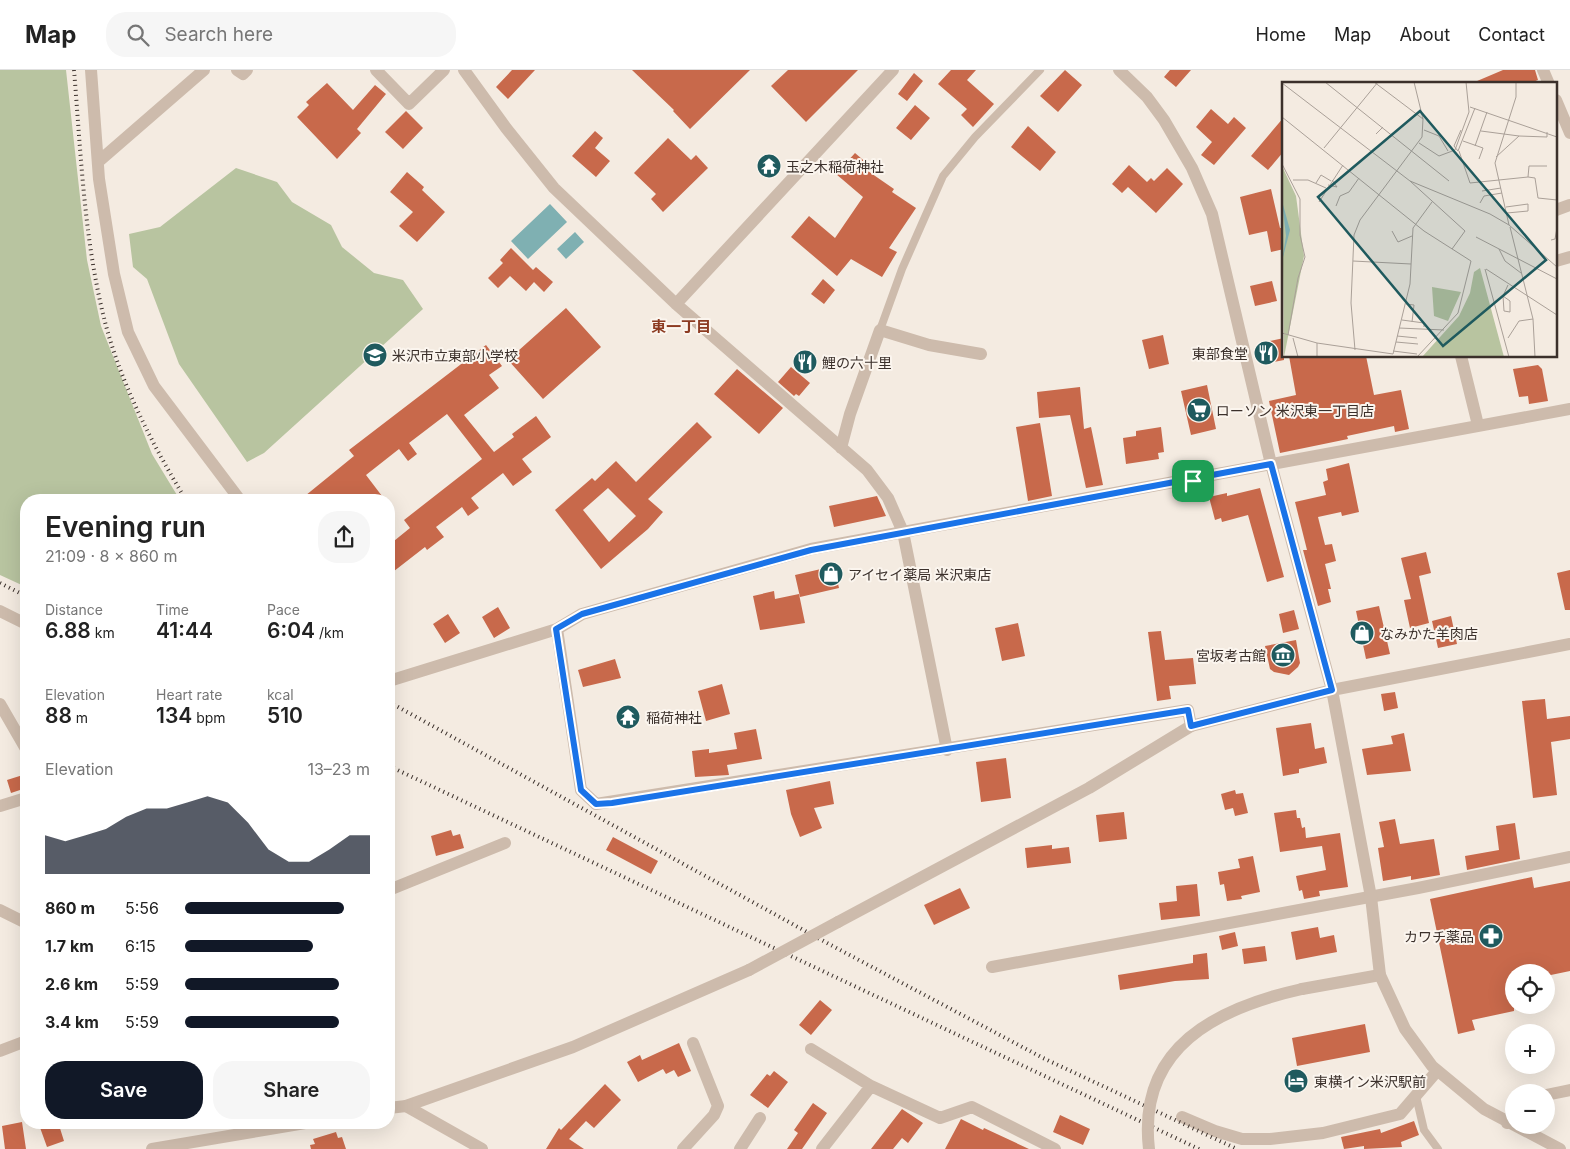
<!DOCTYPE html>
<meta charset="utf-8">
<style>
body{margin:0;font-family:Inter,"Noto Sans JP",sans-serif;background:#f6f6f6;color:#222;height:100vh;display:flex;flex-direction:column;font-size:19px;white-space:nowrap}
*{box-sizing:border-box;margin:0}
p{font-size:16px;color:#767676}
.icon{flex:none;width:28px;height:28px;fill:none;stroke:currentColor;stroke-width:2;stroke-linecap:round;stroke-linejoin:round}
.map{position:relative;flex:1;overflow:hidden}
.drawer{position:absolute;left:20px;top:424px;width:375px;height:635px;display:flex;flex-direction:column;background:#fff;border-radius:20px;box-shadow:0 5px 20px #0002}
.drawer>*{flex:none}
.controls{position:absolute;left:1505px;top:894px;display:grid;gap:10px}
.controls a{display:grid;place-items:center;width:50px;height:50px;border-radius:50%;background:#fff;box-shadow:0 5px 20px #0002;font-size:25px}
.pin{position:absolute;display:grid;place-items:center;width:42px;height:42px;color:#fff;margin:-21px;border-radius:10px;box-shadow:0 2px 8px #0006}
.round{display:grid;place-items:center;flex:none;width:52px;height:52px;border-radius:20px;background:#f6f6f6}
.summary{display:flex;align-items:center;justify-content:space-between;height:85px;padding:0 25px}
h1{font-size:28px;font-weight:600;line-height:38px}
.stats{display:grid;grid-template-columns:repeat(3,1fr);gap:8px;height:85px;padding:5px 25px}
.stats div{display:grid;align-content:center}
.stats b{font-size:21px;font-weight:600}
.stats small{font-size:14px;font-weight:400}
.stats p{font-size:14px}
.chart{height:140px;padding:10px 25px}
.chart p{display:flex;justify-content:space-between}
.chart svg{width:100%;height:90px;margin-top:5px;fill:#111827;opacity:.7}
.action{display:flex;gap:10px;margin-top:auto;padding:10px 25px}
.action a{flex:1;height:58px;border-radius:20px;background:#111827;color:#fff;font-size:20px;font-weight:600;line-height:58px;text-align:center}
.action a+a{background:#f6f6f6;color:#222}
ul{padding:0 25px;list-style:none;font-size:16px}
li{display:grid;grid-template-columns:80px 60px 1fr;align-items:center;height:38px}
li i{height:12px;border-radius:6px;background:#111827}
header{display:flex;align-items:center;gap:30px;box-sizing:border-box;height:70px;padding:0 25px;background:#fff;border-bottom:1px solid #e0e0e0}
header strong{font-size:24px}
nav{display:flex;gap:28px;margin-inline-start:auto;font-size:18px}
.search{width:350px;height:45px;background:#f6f6f6;display:flex;align-items:center;gap:12px;box-sizing:border-box;padding:0 18px;border-radius:20px;color:#767676;font-size:19px}
.map>svg:first-child{display:block}
</style>
<header>
<strong>Map</strong>
<div class="search"><svg class="icon" aria-label="search" viewBox="0 0 24 24"><circle cx="10" cy="10" r="6"/><path d="M15 15l6 6"/></svg>Search here</div>
<nav><a>Home</a><a>Map</a><a>About</a><a>Contact</a></nav>
</header>
<div class="map">
<svg width="1570" height="1079" viewBox="0 0 1570 1079">
<rect width="100%" height="100%" fill="#f4ebe1"/>
<path fill="#b8c4a0" d="M0 0H66L87 190 101 256 152 384 180 430H26V517L0 505Z
M236 98 277 112 292 132 331 155 342 177 374 203 403 210 423 239 264 383 247 392 179 294 147 209 133 197 129 164 160 157Z"/>
<path fill="#7fb0b2" d="M550 134 567 152 528 189 511 171Z
M575 162 584 172 566 189 557 179Z"/>
<path fill="#c8694b" fill-rule="evenodd" d="M512 0H535L508 29 496 17Z
M632 0H750L690 59 673 41 674 40Z
M788 0H858L806 52 771 16Z
M951 0H976L967 10 994 34 973 57 961 45 967 39 938 14Z
M1065 0 1082 15 1058 42 1040 26Z
M1170 0H1191L1176 17 1164 7Z
M1503 0H1535L1538 10 1528 14H1470Z
M914 3 923 11 907 31 898 24Z
M327 13 353 40 375 15 386 24 357 59 361 63 337 89 297 47 309 35 306 32Z
M915 35 930 48 911 70 896 58Z
M1211 39 1228 54 1234 47 1246 58 1214 95 1201 85 1212 72 1196 57Z
M406 41 423 58 403 79 385 62Z
M1284 47V81L1268 100 1251 86Z
M1028 56 1056 82 1040 101 1011 77Z
M595 61 603 68 595 78 610 91 596 107 572 86Z
M668 68 691 90 696 85 708 98 663 142 651 129 656 124 634 103Z
M855 83 869 95 865 99 894 119 892 122 916 138 889 178 897 182 882 207 851 189 837 206 791 167 809 146 835 168 863 127 836 104Z
M1129 95 1147 112 1151 108 1154 111 1167 98 1183 114 1156 143 1128 117 1122 123 1112 114Z
M407 102 424 117 422 120 445 142 417 172 399 156 413 142 390 122Z
M1271 119 1280 158H1284V179L1271 182 1267 161 1249 165 1240 127Z
M511 178 533 200 536 197 553 212 544 222 534 212 526 221 510 206 498 218 488 208 503 193 500 190Z
M823 209 835 220 824 234 811 224Z
M1272 211 1277 231 1255 236 1250 216Z
M566 238 601 277 543 329 508 290Z
M1163 265 1169 294 1149 299 1142 270Z
M1284 268V290L1264 294 1260 273Z
M486 275 502 296 489 305 499 318 464 345 494 382 514 367 512 364 536 346 551 367 522 389 532 402 513 416 503 403 471 428 479 438 468 446 462 437 436 457 444 467 427 480 425 477 389 505V475L410 458 404 450 482 389 447 344 409 373 417 384 408 391 399 379 366 405 385 430H300L354 386 349 380Z
M1289 286H1366L1374 325 1401 320 1409 359 1395 362 1394 356 1347 366 1348 369 1280 383 1269 331 1296 325Z
M1538 295 1542 299 1548 331 1529 334 1528 326 1519 327 1513 299Z
M791 297 810 313 799 326 796 324 794 326 778 312Z
M737 299 783 338 759 364 714 324Z
M1207 315 1216 359 1191 365 1181 321Z
M1080 317 1084 359 1091 357 1103 415 1086 418 1070 345 1039 348 1037 322Z
M697 352 712 367 648 429 663 442 648 459 601 499 555 440 592 408 595 411 616 391 636 412ZM608 418 636 446 609 472 583 440Z
M1040 353 1052 426 1028 431 1016 357Z
M1161 357 1164 382 1158 383 1159 389 1126 394 1123 368 1136 366V361Z
M1349 393 1359 442 1342 446 1341 442 1318 447 1325 475 1332 474 1336 491 1325 494 1331 519H1328L1331 532 1318 536 1303 480H1307L1295 432 1326 425 1323 412 1328 410 1326 399Z
M1260 418 1284 507 1267 512 1248 445 1222 452 1221 448 1215 450 1209 427 1227 423V426Z
M877 426 886 446 834 457 829 436Z
M1426 482 1431 503 1419 506 1429 553 1410 558 1404 530 1411 529 1401 488Z
M834 496 839 518 800 527 795 505Z
M1570 500V540H1565L1557 503Z
M774 521 775 529 799 524 805 553 760 560 753 526Z
M1379 536 1390 584 1366 589 1356 541Z
M498 537 510 558 494 568 482 547Z
M1294 540 1299 559 1283 563 1279 544Z
M448 544 460 563 445 573 433 554Z
M1451 546 1457 574 1438 578 1432 551Z
M1018 553 1025 586 1002 591 995 558Z
M1161 561 1165 590 1193 588 1196 614 1169 616 1171 629 1157 631 1148 562Z
M1296 570 1300 593 1298 597 1289 605 1274 602 1270 599 1265 576Z
M615 589 621 608 583 617 578 600Z
M722 614 730 644 706 651 698 621Z
M1395 622 1398 638 1384 641 1381 624Z
M1545 629 1547 649 1570 646V669L1551 672 1557 725 1533 728 1522 631Z
M1311 653 1315 679 1324 677 1327 693 1299 699V703L1283 706 1276 658Z
M756 659 762 689 727 695 729 705 695 707 692 681 709 679V683L737 679 734 663Z
M1404 663 1411 701 1367 705 1362 679 1393 674 1391 666Z
M1006 688 1011 728 981 732 976 692Z
M26 704V718L11 723 7 710Z
M830 711 834 734 814 738 822 758 800 767 791 744 786 720Z
M1235 720 1236 724 1243 723 1248 743 1235 746 1233 738 1225 740 1221 724Z
M1296 740 1297 748H1300L1302 758 1305 757 1306 768 1340 763 1348 817 1319 821 1320 826 1304 829 1302 820 1299 821 1296 806 1326 800 1322 776 1280 782 1274 743Z
M1124 742 1127 769 1099 772 1096 745Z
M1395 749 1400 774 1434 769 1440 805 1411 810V806L1383 811 1378 778 1384 777 1379 752Z
M1515 753 1520 789 1467 800 1465 786 1499 780 1496 756Z
M451 760 453 766 460 764 464 778 436 786 431 766Z
M613 767 658 791 651 804 606 780Z
M1052 775V779L1069 777 1071 793 1027 798 1025 778Z
M1253 786 1260 822 1241 826 1242 829 1227 831 1224 814 1220 815 1218 802 1240 798 1238 789Z
M1532 807 1534 818 1570 811V901L1546 906V902H1514V941L1472 950 1475 960 1458 964 1430 829Z
M1197 814 1200 846 1161 850 1159 833 1177 831 1176 816Z
M960 818 970 838 934 855 924 835Z
M1318 857 1320 868 1334 865 1337 882 1296 890 1291 862Z
M1235 862 1238 876 1222 880 1219 866Z
M1265 876 1267 891 1244 894 1242 879Z
M1207 883 1209 909 1175 911 1120 920 1118 905 1193 893V885Z
M820 930 832 940 811 965 799 955Z
M1365 954 1370 982 1297 996 1292 968Z
M679 973 691 1001 678 1007 674 1000 666 1004 663 999 638 1012 627 992 640 985 642 990Z
M774 1001 788 1012 768 1038 750 1025 767 1004 770 1006Z
M605 1014 621 1030 594 1058 586 1051 569 1069 584 1079H546L559 1058 561 1060Z
M813 1033 827 1043 802 1079H787L798 1063 794 1060Z
M902 1039 923 1053 908 1073 902 1068 893 1079H871Z
M1060 1045 1090 1059 1083 1075 1053 1062Z
M961 1049 983 1060 984 1058 1029 1079H945Z
M1414 1051 1419 1065 1401 1072 1402 1077 1364 1079V1076L1344 1079 1341 1067 1380 1059 1381 1063Z
M22 1052 26 1079H5L2 1056Z
M38 1052H58L64 1071 47 1077Z
M336 1062 338 1068 342 1067 346 1079H311L310 1075 315 1074 313 1069Z"/>
<g fill="none" stroke-linecap="round" stroke-linejoin="round">
<path stroke="#cdbbac" stroke-width="8" d="M880 260 902 199 943 106 975 67 1040 0
M1416 1026 1424 1060 1438 1079"/>
<path stroke="#cdbbac" stroke-width="12" d="M91 0 99 109 114 204 128 262 154 316 240 430
M237 0 243 4 247 0
M376 0 409 34 444 0
M464 0 506 58 554 118 676 234 867 400 888 428 903 462 947 680
M1543 0 1549 14
M1556 30 1570 63
M98 92 204 0
M1556 140 1570 135
M1556 191 1570 187
M676 234 893 0
M1461 286 1478 355
M841 378 850 344 880 260 929 275 981 284
M0 541 26 554
M557 559 581 720 596 734 1188 640 1191 656
M389 611 557 559 582 544 811 479 1570 339
M0 634 26 679
M0 736 26 728
M992 897 1418 818 1570 787
M1302 919 1380 905
M811 979 871 1016
M1546 1025 1570 1020
M406 1036 482 1079
M1182 1047 1215 1061 1242 1069H1270L1323 1063 1400 1044 1437 1001
M1507 1053 1514 1040
M683 1079 714 1045 718 1036 693 973
M740 1079 760 1048
M822 1079 871 1016 940 1048 972 1037 1055 1079"/>
<path stroke="#cdbbac" stroke-width="12" d="M1119 0 1147 27 1164 50 1192 98 1212 144 1271 394 1332 620 1371 827 1380 905 1405 959 1432 996 1484 1039 1560 1079
M389 820 505 773
M0 840 26 853
M838 852 1089 718 1191 656 1332 620 1570 574
M0 981 26 971
M389 1038 406 1036 573 977 749 900
M152 1079 311 1052"/>
<path stroke="#3b302b" stroke-width="4" stroke-dasharray="1 4" stroke-linecap="butt" d="M74 0C81 84 84 170 105 252 121 314 153 376 186 430
M0 513 26 526
M389 632 827 873 1043 988 1237 1079
M389 696 1199 1079"/>
<path stroke="#cdbbac" stroke-width="12" d="M1149 1079C1137 977 1217 938 1302 919"/>
<path stroke="#cdbbac" stroke-width="12" d="M749 900 838 852"/>
</g>
<g fill="none" stroke-linecap="round" stroke-linejoin="round">
<defs>
<path id="route" d="M1271 394 1332 620 1191 656 1188 640 612 733 596 734 581 720 556 559 582 544 811 480Z"/>
</defs>
<use href="#route" stroke="#fff" stroke-width="10"/>
<use href="#route" stroke="#1a73e8" stroke-width="6"/>
</g>
<defs>
<symbol id="temple-disc" viewBox="-11 -11 22 22"><circle r="9.5" fill="#1f5a5e" stroke="#fbf5ee"/><path d="M0-6L5-2H3V0L6.5 2.5H4V6H1.5V3h-3V6H-4V2.5H-6.5L-3 0V-2H-5Z" fill="#fff"/></symbol>
<symbol id="restaurant-disc" viewBox="-11 -11 22 22"><circle r="9.5" fill="#1f5a5e" stroke="#fbf5ee"/><path d="M-5-6h1v4h1v-4h1v4h1v-4h1v5L-1.5 .5V6h-2V.5L-5-1ZM5-6V6H3V1.5H1.5Q1.5-4 5-6Z" fill="#fff"/></symbol>
<symbol id="school-disc" viewBox="-11 -11 22 22"><circle r="9.5" fill="#1f5a5e" stroke="#fbf5ee"/><path d="M0-5L7-2L0 1L-7-2ZM-4 1L0 2.5L4 1V4Q0 6-4 4Z" fill="#fff"/></symbol>
<symbol id="supermarket-disc" viewBox="-11 -11 22 22"><circle r="9.5" fill="#1f5a5e" stroke="#fbf5ee"/><path d="M-6-5.5h2.5l.6 2H6L4.5 2H-2.5L-4.4-4H-6ZM-1.5 3.2a1.3 1.3 0 1 0 .1 0ZM3 3.2a1.3 1.3 0 1 0 .1 0Z" fill="#fff"/></symbol>
<symbol id="shop-disc" viewBox="-11 -11 22 22"><circle r="9.5" fill="#1f5a5e" stroke="#fbf5ee"/><path d="M-5-2.5h2.3a2.7 3.5 0 0 1 5.4 0H5L5.5 6h-11ZM-1.5-2.5h3a1.5 2.3 0 0 0-3 0Z" fill="#fff"/></symbol>
<symbol id="museum-disc" viewBox="-11 -11 22 22"><circle r="9.5" fill="#1f5a5e" stroke="#fbf5ee"/><path d="M0-6L6-3V-2H-6V-3ZM-5-1h2V3h-2ZM-1-1h2V3h-2ZM3-1h2V3H3ZM-6 4H6V6H-6Z" fill="#fff"/></symbol>
<symbol id="pharmacy-disc" viewBox="-11 -11 22 22"><circle r="9.5" fill="#1f5a5e" stroke="#fbf5ee"/><path d="M-2-6h4v4h4v4h-4v4h-4v-4h-4v-4h4Z" fill="#fff"/></symbol>
<symbol id="hotel-disc" viewBox="-11 -11 22 22"><circle r="9.5" fill="#1f5a5e" stroke="#fbf5ee"/><path d="M-6-4.5h1.5V1H6V5H4.5V3h-9V5H-6ZM-4 0a1.8 1.8 0 1 1 3.6 0ZM.5 0V-2.5h3Q6-2.5 6 0Z" fill="#fff"/></symbol>
</defs>
<g fill-rule="evenodd">
<use href="#temple-disc" x="755" y="82" width="28" height="28"/>
<use href="#restaurant-disc" x="1252" y="269" width="28" height="28"/>
<use href="#school-disc" x="361" y="271" width="28" height="28"/>
<use href="#restaurant-disc" x="791" y="278" width="28" height="28"/>
<use href="#supermarket-disc" x="1185" y="326" width="28" height="28"/>
<use href="#shop-disc" x="817" y="490" width="28" height="28"/>
<use href="#shop-disc" x="1348" y="549" width="28" height="28"/>
<use href="#museum-disc" x="1269" y="571" width="28" height="28"/>
<use href="#temple-disc" x="614" y="633" width="28" height="28"/>
<use href="#pharmacy-disc" x="1477" y="852" width="28" height="28"/>
<use href="#hotel-disc" x="1282" y="997" width="28" height="28"/>
</g>
<g text-anchor="middle" dominant-baseline="central" stroke-width="4" stroke-linejoin="round" paint-order="stroke">
<g font-size="14" fill="#3b302b" stroke="#fbf5ee" text-anchor="start">
<text x="786" y="96">玉之木稲荷神社</text>
<text x="1248" y="283" text-anchor="end">東部食堂</text>
<text x="392" y="285">米沢市立東部小学校</text>
<text x="822" y="292">鯉の六十里</text>
<text x="1216" y="340">ローソン 米沢東一丁目店</text>
<text x="848" y="504">アイセイ薬局 米沢東店</text>
<text x="1380" y="563">なみかた羊肉店</text>
<text x="1266" y="585" text-anchor="end">宮坂考古館</text>
<text x="646" y="647">稲荷神社</text>
<text x="1474" y="866" text-anchor="end">カワチ薬品</text>
<text x="1314" y="1011">東横イン米沢駅前</text>
</g>
<g font-size="15" font-weight="bold" fill="#8c3b22" stroke="#fbf5ee">
<text x="681" y="256">東一丁目</text>
</g>
</g>
<g transform="translate(1282 12)">
<rect width="275" height="275" fill="#f4ebe1"/>
<path d="M0 84 14 114 22 174 2 275ZM198 186 222 275H140L177 234 188 211 192 190ZM150 205 179 210 166 239 152 234Z" fill="#b8c4a0"/>
<path d="M0 119 8 148 0 179 4 154Z" fill="#7fb0b2"/>
<path fill="none" stroke="#aaa098" stroke-width="1" d="M43 0 167 99M92 0 141 37M0 1 128 99 208 132 227 143 275 185M188 25 275 55M0 35 142 149 189 179 176 231 135 275M101 45 94 52 101 45M142 48 157 54 166 69M179 48 172 64 176 69 193 26M199 49 237 54 265 55V50M181 59 201 66 197 77M137 61 157 74 173 68 187 30 184 0M193 64 205 30M42 66 96 0M275 66V100M177 69 188 101 246 95 247 84H265M214 75 237 54M0 82 18 117V153L23 175 16 196 6 253M246 95 253 96 256 116 275 118M11 98H26L44 106M128 99 183 149 170 167M34 101 39 93 49 99M46 103 55 105 50 98M200 109 219 106M37 120 61 83M198 121 202 114 220 111M54 124 58 114 67 110 77 96M224 125 246 122V129L225 131M227 143 213 81 234 15V0M228 145 251 237 253 275M110 149 116 160 130 154M194 155 275 197M269 158 273 157 275 146M217 167 223 179 239 191M71 179 129 182M203 187 227 275M204 187 275 233M221 214 222 229 228 230V219L221 214 226 203M124 222 132 223 130 240M120 238 142 241V245M117 246 162 248M0 251 35 261V275M115 254 135 256M11 256 16 275M226 256 237 239 251 237M114 260 136 262M35 261 111 272 128 202 131 146 150 120M73 268 69 221 72 153 78 138 140 55 141 37 132 0M111 269 135 272"/>
<path fill="#1f5a5e" fill-opacity="0.15" stroke="#1f5a5e" stroke-width="2.5" d="M138 29 264 178 161 264 36 115Z"/>
<rect width="275" height="275" fill="none" stroke="#3b302b" stroke-width="2.5"/>
</g>
</svg>
<div class="controls">
<a><svg class="icon" aria-label="locate" viewBox="0 0 24 24"><circle cx="12" cy="12" r="6"/><path d="M12 2v4M12 18v4M2 12h4M18 12h4"/></svg></a>
<a>+</a>
<a>−</a>
</div>
<div class="pin" style="left:1193px;top:411px;background:#1e9e55"><svg class="icon" aria-label="arrive" viewBox="0 0 24 24"><path d="M6 21V4h12l-3 4 3 4H6"/></svg></div>
<section class="drawer">
<div class="summary"><div><h1>Evening run</h1><p>21:09 · 8 × 860 m</p></div><a class="round"><svg class="icon" aria-label="share" viewBox="0 0 24 24"><path d="M12 15V3M7 8l5-5 5 5M5 13v7h14v-7"/></svg></a></div>
<div class="stats">
<div><p>Distance</p><b>6.88<small> km</small></b></div>
<div><p>Time</p><b>41:44</b></div>
<div><p>Pace</p><b>6:04<small> /km</small></b></div>
</div>
<div class="stats">
<div><p>Elevation</p><b>88<small> m</small></b></div>
<div><p>Heart rate</p><b>134<small> bpm</small></b></div>
<div><p>kcal</p><b>510</b></div>
</div>
<div class="chart"><p><span>Elevation</span>13–23 m</p>
<svg viewBox="0 0 160 44" preserveAspectRatio="none"><path d="M0 44V25L10 28L20 25L30 22L40 16L50 12L60 12L70 9L80 6L90 9L100 19L110 32L120 38L130 38L140 32L150 25L160 25V44z"/></svg>
</div>
<ul>
<li><b>860 m</b>5:56<i style="width:86%"></i></li>
<li><b>1.7 km</b>6:15<i style="width:69%"></i></li>
<li><b>2.6 km</b>5:59<i style="width:83%"></i></li>
<li><b>3.4 km</b>5:59<i style="width:83%"></i></li>
</ul>
<div class="action"><a>Save</a><a>Share</a></div>
</section>
</div>
